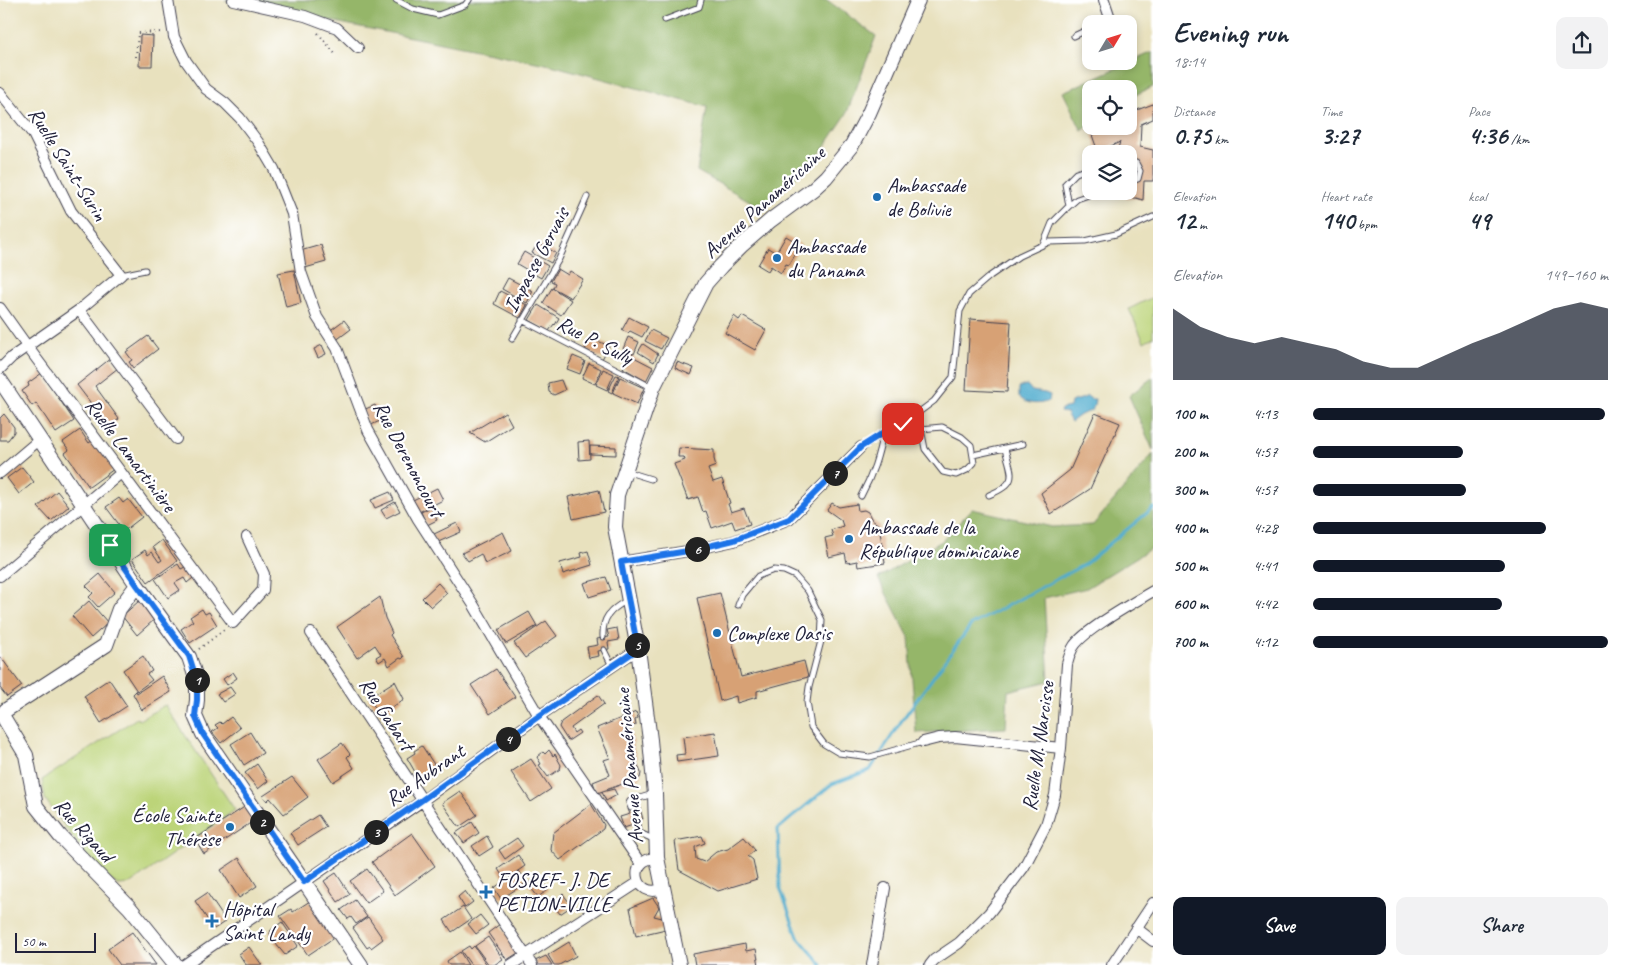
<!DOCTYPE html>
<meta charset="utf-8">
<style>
body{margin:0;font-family:Caveat,sans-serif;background:#f2f2f3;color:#1f2937;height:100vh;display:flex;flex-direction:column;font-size:19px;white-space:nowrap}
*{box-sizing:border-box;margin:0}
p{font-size:16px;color:#747a83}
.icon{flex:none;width:28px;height:28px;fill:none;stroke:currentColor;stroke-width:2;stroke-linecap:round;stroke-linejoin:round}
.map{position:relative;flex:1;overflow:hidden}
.sheet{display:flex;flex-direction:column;background:#fff;width:475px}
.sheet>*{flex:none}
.needle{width:32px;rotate:52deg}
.buttons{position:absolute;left:1082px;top:15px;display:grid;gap:10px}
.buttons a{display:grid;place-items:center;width:55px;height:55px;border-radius:10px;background:#fff;box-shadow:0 2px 8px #0003;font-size:25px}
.scale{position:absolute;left:15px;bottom:12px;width:81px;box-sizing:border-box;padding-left:5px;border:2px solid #22223b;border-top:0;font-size:14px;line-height:18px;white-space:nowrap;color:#22223b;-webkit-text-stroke:4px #fff;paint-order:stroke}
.pin{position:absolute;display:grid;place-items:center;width:42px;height:42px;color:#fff;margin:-21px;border-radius:10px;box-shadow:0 2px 8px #0006}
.km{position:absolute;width:25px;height:25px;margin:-12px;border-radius:50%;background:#222;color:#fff;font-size:14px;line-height:25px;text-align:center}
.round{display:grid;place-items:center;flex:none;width:52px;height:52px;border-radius:10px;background:#f2f2f3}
.summary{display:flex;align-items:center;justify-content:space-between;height:85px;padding:0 20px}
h1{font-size:28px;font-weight:800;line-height:38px}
.stats{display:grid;grid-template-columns:repeat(3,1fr);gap:8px;height:85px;padding:5px 20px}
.stats div{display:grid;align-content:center}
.stats b{font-size:25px;font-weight:800}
.stats small{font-size:14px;font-weight:400}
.stats p{font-size:14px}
.chart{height:140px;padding:10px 20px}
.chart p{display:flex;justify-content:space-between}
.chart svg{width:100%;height:90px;margin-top:5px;fill:#111827;opacity:.7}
.cta{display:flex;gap:10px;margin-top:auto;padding:10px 20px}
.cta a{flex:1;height:58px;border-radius:10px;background:#111827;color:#fff;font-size:20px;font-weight:800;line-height:58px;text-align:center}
.cta a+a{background:#f2f2f3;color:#1f2937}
ul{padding:0 20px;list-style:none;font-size:16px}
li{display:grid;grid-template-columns:80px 60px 1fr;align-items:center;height:38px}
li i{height:12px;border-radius:6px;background:#111827}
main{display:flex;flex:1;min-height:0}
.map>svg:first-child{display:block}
</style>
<main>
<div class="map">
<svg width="1153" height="965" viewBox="0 0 1153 965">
<rect width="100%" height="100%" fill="#fff"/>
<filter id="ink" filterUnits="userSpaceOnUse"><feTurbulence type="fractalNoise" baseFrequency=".02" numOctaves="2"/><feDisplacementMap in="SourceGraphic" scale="10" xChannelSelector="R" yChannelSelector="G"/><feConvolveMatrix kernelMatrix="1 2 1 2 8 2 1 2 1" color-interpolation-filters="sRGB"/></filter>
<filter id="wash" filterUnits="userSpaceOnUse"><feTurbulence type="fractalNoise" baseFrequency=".0096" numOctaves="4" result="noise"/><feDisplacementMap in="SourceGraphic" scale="20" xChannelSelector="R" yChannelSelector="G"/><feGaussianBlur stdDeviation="1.12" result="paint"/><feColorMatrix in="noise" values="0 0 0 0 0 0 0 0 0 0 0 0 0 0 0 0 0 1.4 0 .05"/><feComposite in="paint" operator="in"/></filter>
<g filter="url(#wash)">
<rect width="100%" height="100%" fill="#e8e1be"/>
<path fill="#bcd479" stroke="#6f7b5a" d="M1153 297V337L1144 342 1129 309Z
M165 705 235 810 130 884 118 885 97 871 45 799 42 780 137 718 139 720Z"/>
<path fill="#95b669" stroke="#5c6c52" d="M225 0H827L876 36 846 115 819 155 762 208 697 171 707 107 551 65Z
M1153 52V87L1139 93 1129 100V89H1091V124L1082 131 1063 92Z
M1153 377V450L1129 396Z
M1153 454V547L1087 588 1044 598 1049 681 1008 691 1006 728 916 733 909 637 878 578 942 541 972 509 1052 527 1093 525Z"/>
<path fill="#50acce" stroke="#396784" d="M1027 385 1032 391 1045 393 1050 395 1049 401C1039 405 1027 405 1019 397V388L1022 386Z
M1087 396 1091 399H1095C1093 416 1090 409 1079 416 1076 418 1074 420 1071 422L1066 413 1060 412 1061 409 1070 407 1071 402C1077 399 1082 400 1087 396Z"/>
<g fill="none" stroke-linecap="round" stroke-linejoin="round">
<path stroke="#50acce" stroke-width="3" d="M822 965 798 937 780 888 778 829 832 784 870 770 900 723 971 625 1085 564 1153 508"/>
</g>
<g id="blocks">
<path fill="#d7a174" d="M140 35 153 36 152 66H139Z
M1153 104V119L1141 124 1140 147 1153 150V181H1144L1143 200 1136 198 1126 199 1127 191H1129V154H1116L1120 142 1098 152 1092 135 1110 126H1129V113Z
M786 236 801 245 789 265 786 264 781 273 771 266 768 271 758 265 768 248 776 253Z
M538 243 556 253 551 263 532 253Z
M321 245 326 262 305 268 300 251Z
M524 252 548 266 541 278 517 264Z
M558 269 568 275 570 271 583 279 571 298 553 288 555 283 551 281Z
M294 270 301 303 286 307 278 273Z
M508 278 533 291 527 303 502 289Z
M552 288 571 300 561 315 543 303Z
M500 291 527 305 520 318 494 304Z
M538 305 559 318 555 325 554 324 549 331 529 320Z
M734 316 739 320 742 316 766 330 755 350 725 333Z
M629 317 648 327 642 337 630 331 628 333 622 330Z
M970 319 1011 322 1007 392 966 390Z
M344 320 351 329 335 341 328 332Z
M651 330 667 338 661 349 645 341Z
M148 336 158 349 133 368 129 362 132 360 126 352Z
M628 337 639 342 634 354 623 349Z
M591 338 609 346 602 359 585 349Z
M643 344 658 354 654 362 638 352Z
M322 345 326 354 318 358 314 349Z
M630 355 653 367 646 381 623 368Z
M573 356 585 361 580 374 567 369Z
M111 358 118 368 95 386 119 419 109 427 77 385Z
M677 362 694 368 691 375 675 368Z
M589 363 601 369 595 384 582 378Z
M603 369 614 374 607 390 596 385Z
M42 373 74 421 56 433 36 403 32 406 22 391 29 386 28 383Z
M616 375 619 376 612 393 608 391Z
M620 377 644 388 637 404 613 393Z
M561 380 565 390 554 395 549 392 548 383Z
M375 405 382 420 369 426 363 410Z
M505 412 512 425 485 442 470 433Z
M1095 413 1120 423 1090 489 1051 514 1041 493 1070 470Z
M4 414 14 427V432L8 440H0V418Z
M80 430 89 443 93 440 114 469 89 487 65 453 69 450 63 442Z
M589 441 590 459 579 460 578 442Z
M590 446 616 447V455L590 454Z
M679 448 714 450V459L716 466 708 469 713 482 722 479 730 503 728 504 731 512 744 508 750 524 735 529 732 521 712 528 706 511 703 512 698 497 688 500 674 464 685 460 684 457H678Z
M22 467 34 482 19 494 7 478Z
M437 488 443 500 419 512 413 500Z
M599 490 604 512 573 519 568 497Z
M57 491 69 506 51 521 38 507Z
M390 492 394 500 375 508 371 500Z
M119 498 123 503 128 499 142 517 124 531 106 507Z
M395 502 400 511 386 518 381 510Z
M832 503 839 507 857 504 858 511 864 510 868 512 872 520 879 525 885 563 858 567 857 561 847 563 845 553 829 557 825 538 833 536 831 530 843 526 841 520 827 510Z
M431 507 437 520 427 525 421 512Z
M457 523 461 532 436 543 432 535Z
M503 532 512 551 485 564 481 554 468 561 462 553Z
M162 540 177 561 148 582 132 559 145 550 148 555 152 552 159 562 162 560 153 547Z
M588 551 592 565 563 574 560 563 582 557 581 553Z
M178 564 181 569 185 567 193 578 187 583 184 578 175 583 180 590 168 598 155 579Z
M100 574 115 592 98 607 89 597 93 593 86 586Z
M606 577 611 590 589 597 584 583Z
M438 583 447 593 431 607 422 598Z
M720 593 741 677 804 661 808 677 757 691V697L737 703 736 696 720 701 697 598Z
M380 597 385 618 392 633 390 635 404 657 402 659 400 658 389 666 385 658 379 662 376 657 381 654 375 645 357 658 337 627Z
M89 601 108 623 91 638 72 616Z
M139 601 155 619 137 635 122 616Z
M202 609 205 614 209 612 217 625 190 643 181 629 193 621 190 617Z
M529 612 537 626 506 644 498 630Z
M546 621 557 636 525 658 514 643Z
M617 628 619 640 608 642 609 649 598 651 599 656 589 658 587 647 598 645 597 639 609 637 607 630Z
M0 656 22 686 7 697 0 688Z
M143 656 152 671 147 674 152 680 137 691 123 670Z
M496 669 515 697 490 714 471 685Z
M233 672 237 678 227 685 223 679Z
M162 676 171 692 142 710 133 694 136 691 137 693Z
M109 679 127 706 101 723 84 696Z
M395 681 404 699 381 715 368 698Z
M230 687 235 694 223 702 217 694Z
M598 695 604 704 571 728 574 733 578 730 580 733 568 741 559 727 561 722Z
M636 712 638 718 635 720 636 725 628 728 634 743H632L637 758H635L641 773 640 778 597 793 593 782 610 775 604 760 610 758 597 728Z
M231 717 240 728 221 743 212 732 218 728 215 725 220 722 222 724Z
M250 732 263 753 244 765 231 744Z
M715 732 719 756 677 762 676 755 685 754 683 737Z
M342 743 350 754 347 757 354 768 333 782 318 759Z
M422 746 437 769 419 779 407 758 415 753 414 751Z
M549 750 553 756 555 754 561 765 560 769 548 777 539 765 541 764 537 757 543 752 545 754Z
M531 759 551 789 531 802 511 772Z
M257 764 268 781 258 789 245 773Z
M292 777 308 797 284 814 270 798 267 801 263 796Z
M614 789 617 795 606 801 602 792Z
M460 791 477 815 459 827 442 803Z
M591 804 604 825 603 829 560 860 551 850 553 833Z
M639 805 643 819 632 822 633 825 624 828 620 817 630 814 628 809Z
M246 806 255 820 204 854 195 839Z
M318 815 326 827 298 845 290 833Z
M472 822 479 833 464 843 456 833Z
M412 833 435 866 395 895 372 862Z
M487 836 493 847 479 856 472 846Z
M702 836 705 843 695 847 696 859 704 862 716 852 728 849 744 837 755 850 748 856 753 860 757 879 718 891 679 870 675 841Z
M517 838 523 846 505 859 499 850Z
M518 855 525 866 505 880 498 869Z
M239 858 257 886 239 898 221 870Z
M367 869 383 891 366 903 350 881Z
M519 871 527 882 501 899 494 888Z
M336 873 350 894 338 902 324 881Z
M539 877 548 890 538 897 528 884Z
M465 891 473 902 465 908 458 897Z
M207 893 226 921 214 929 195 901Z
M563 894 572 906 560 914 552 903Z
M653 898 659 907 654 916 666 919 670 928 636 936 630 908Z
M355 900 367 917 356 924 351 917 348 919 341 910Z
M310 901 335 937 308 955 280 916 291 909 293 912Z
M463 907 471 919 452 932 444 920Z
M480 915 488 925 476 934 468 924Z
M368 917 383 939 371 948 370 946 367 948 353 928Z
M282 922 298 946 285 955 271 938 270 934 271 930Z
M500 924 521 951 507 960 488 933Z
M132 932 151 958 156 965H120L108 949Z
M488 937 503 959 494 965H489L475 946Z
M569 942 576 956 559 965H554L548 955Z
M745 944 746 951 756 949 759 965H695L693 954Z
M469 946 471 949 474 946 487 965H471L461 951Z
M249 947 262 965H246L239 954Z
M460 952 468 965H449L447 961Z
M546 956 552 965H535V961Z"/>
</g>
</g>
<g filter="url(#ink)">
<use href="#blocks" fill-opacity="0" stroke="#403f4f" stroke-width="1"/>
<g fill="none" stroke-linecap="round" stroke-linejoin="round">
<defs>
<path id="lane" d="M396 0 413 9 438 15 465 5 469 0
M665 20 699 7 701 0
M1101 24 1110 20
M1074 36 1091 28
M1129 162 1136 163 1140 171 1138 179 1129 182
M1069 206 1065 184 1076 173 1091 168
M1043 245 1052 223 1069 206 1077 199 1100 191
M121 275 145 270
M522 320 653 388
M512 339 559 259 587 197
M903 424 910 428 921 429 925 449 943 472 956 475 967 470 974 463 971 445 962 437 942 427 921 429
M861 447 883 433 903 424 934 401 953 377 960 311 969 294 990 276 1019 256 1049 242 1085 241 1116 234 1153 217
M973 455 1023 444
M625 471 651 479
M989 495C1019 483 1012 475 1005 449
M861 496C873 474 878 457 883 433
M738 605 742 595 758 576 774 570 784 571 795 576 808 591 822 620 821 641 809 687 807 702 811 727 824 744 839 753 870 757 923 742
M603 637C602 618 610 610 626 601
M604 650 612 666
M631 808 629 803 630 801 653 794
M636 821 640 833 655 840"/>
<path id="street" d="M168 0 174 37 186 61 206 89 225 103 240 118 258 142 274 169 292 214 301 272 317 317 337 348 368 430 418 519 473 604 539 716 641 864
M233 0 305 16 337 28 358 48
M1104 0 1112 24
M0 93 33 134 71 211 121 275 79 310 12 357 0 369
M0 308 27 346 233 623 263 590 264 574 247 537
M79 310 176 439
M0 473 39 440
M621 562 688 551 734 541 789 519 861 447
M0 576 121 473
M311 633 532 965
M923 742 939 738 955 737 1061 748
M657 858C626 858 635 900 662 889
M1136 928 1153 941
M184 965 422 801 539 716 638 649
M511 965 639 882
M872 965 885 888
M930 965 934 960 959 943 989 913 1024 867 1046 825 1055 795 1061 748 1067 664C1069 658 1070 652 1074 646 1086 629 1133 603 1153 591
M1112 965 1153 903"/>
<path id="secondary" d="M0 380 137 585 189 657 197 681V700L195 716 203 734 361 965
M137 585 119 609 106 645 6 710 2 715 26 755 36 806 60 836 130 908 176 965
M679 965 657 858 655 794 650 740 638 649 615 527 617 495 653 388 706 283 721 266 741 246 771 220 813 189 826 177 852 145 869 113 918 0"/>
</defs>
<use href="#lane" stroke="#403f4f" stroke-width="7"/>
<use href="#street" stroke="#403f4f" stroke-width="12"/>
<use href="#secondary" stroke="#403f4f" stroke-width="16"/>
<path stroke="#403f4f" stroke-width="2" stroke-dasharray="1 4" stroke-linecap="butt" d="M318 33 336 55
M136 57 138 33 163 32
M199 649 225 629"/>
<use href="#lane" stroke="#fff" stroke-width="5"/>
<use href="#street" stroke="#fff" stroke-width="10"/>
<use href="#secondary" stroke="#fff" stroke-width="14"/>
</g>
</g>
<g fill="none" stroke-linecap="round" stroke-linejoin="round" filter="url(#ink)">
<defs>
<path id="route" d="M110 545 137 585 189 656 197 681V700L195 716 203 734 304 882 422 800 539 716 638 649 621 562 688 551 734 540 789 519 861 447 883 433 903 424"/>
</defs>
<use href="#route" stroke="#fff" stroke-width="10"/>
<use href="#route" stroke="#1a73e8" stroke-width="6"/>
</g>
<g fill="#1f6fb2" stroke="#fff" stroke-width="2">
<circle cx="877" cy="197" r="5"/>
<circle cx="777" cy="258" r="5"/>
<circle cx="849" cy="539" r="5"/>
<circle cx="717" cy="633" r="5"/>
<circle cx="230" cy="827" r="5"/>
<path d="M483.5 884.5h5v5h5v5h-5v5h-5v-5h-5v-5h5z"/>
<path d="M209.5 913.5h5v5h5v5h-5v5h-5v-5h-5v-5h5z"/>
</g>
<g text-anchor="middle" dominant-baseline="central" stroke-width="4.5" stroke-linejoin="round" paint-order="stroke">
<g font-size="21" fill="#22223b" stroke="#fff">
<text transform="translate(68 164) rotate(58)">Ruelle Saint-Surin</text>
<text transform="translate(764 202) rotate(-42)">Avenue Panaméricaine</text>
<text transform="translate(536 260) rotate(-62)">Impasse Gervais</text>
<text transform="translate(595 340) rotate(27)">Rue P. Sully</text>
<text transform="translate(131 455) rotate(53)">Ruelle Lamartinière</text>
<text transform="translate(409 459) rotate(62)">Rue Derenoncourt</text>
<text transform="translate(387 714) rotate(57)">Rue Gabart</text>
<text transform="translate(1038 746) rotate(-82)">Ruelle M. Narcisse</text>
<text transform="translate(629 766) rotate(-95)">Avenue Panaméricaine</text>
<text transform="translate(425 775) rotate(-35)">Rue Aubrant</text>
<text transform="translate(84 830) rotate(48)">Rue Rigaud</text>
</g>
<g font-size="21" fill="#22223b" stroke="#fff" text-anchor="start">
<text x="887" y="185">Ambassade<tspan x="887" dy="24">de Bolivie</tspan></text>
<text x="787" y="246">Ambassade<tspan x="787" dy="24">du Panama</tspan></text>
<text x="859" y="527">Ambassade de la<tspan x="859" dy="24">République dominicaine</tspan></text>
<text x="727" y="633">Complexe Oasis</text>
<text x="220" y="815" text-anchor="end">École Sainte<tspan x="220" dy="24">Thérèse</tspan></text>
<text x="497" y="880">FOSREF- J. DE<tspan x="497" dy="24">PETION-VILLE</tspan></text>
<text x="223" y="909">Hôpital<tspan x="223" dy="24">Saint Landy</tspan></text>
</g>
</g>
</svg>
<div class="buttons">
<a><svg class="needle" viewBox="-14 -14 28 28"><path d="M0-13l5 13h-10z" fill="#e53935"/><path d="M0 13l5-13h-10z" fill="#747a83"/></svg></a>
<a><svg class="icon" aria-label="locate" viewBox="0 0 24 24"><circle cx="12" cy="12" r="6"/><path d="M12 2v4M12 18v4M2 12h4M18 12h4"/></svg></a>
<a><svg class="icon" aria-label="layers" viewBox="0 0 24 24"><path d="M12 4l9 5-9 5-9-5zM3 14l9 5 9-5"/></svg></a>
</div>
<div class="scale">50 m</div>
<div class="pin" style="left:110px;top:545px;background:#1e9e55"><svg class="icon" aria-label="arrive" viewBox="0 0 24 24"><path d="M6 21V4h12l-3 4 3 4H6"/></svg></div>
<div class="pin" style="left:903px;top:424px;background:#d93025"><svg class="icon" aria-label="check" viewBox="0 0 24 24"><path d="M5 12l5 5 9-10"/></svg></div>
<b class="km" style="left:197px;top:680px">1</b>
<b class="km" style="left:262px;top:822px">2</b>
<b class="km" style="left:376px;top:832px">3</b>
<b class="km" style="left:508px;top:739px">4</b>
<b class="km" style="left:637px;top:645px">5</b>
<b class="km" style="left:697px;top:549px">6</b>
<b class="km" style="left:835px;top:473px">7</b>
</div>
<section class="sheet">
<div class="summary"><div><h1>Evening run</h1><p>18:14</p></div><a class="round"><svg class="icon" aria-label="share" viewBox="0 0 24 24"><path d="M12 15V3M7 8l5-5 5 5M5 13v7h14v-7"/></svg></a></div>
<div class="stats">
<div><p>Distance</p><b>0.75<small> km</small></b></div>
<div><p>Time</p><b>3:27</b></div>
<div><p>Pace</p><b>4:36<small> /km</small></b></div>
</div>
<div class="stats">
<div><p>Elevation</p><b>12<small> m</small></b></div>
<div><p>Heart rate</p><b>140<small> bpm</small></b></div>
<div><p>kcal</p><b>49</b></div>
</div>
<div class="chart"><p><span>Elevation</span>149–160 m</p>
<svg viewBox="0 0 160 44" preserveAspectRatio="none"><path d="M0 44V9L10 18L20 23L30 26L40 23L50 26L60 29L70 35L80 38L90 38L100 32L110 26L120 21L130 15L140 9L150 6L160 9V44z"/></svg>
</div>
<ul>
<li><b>100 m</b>4:13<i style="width:99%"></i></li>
<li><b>200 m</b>4:57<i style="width:51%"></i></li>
<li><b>300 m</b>4:57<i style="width:52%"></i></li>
<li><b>400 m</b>4:28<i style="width:79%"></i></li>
<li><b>500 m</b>4:41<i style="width:65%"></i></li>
<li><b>600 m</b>4:42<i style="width:64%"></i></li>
<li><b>700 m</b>4:12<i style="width:100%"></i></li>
</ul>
<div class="cta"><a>Save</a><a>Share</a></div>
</section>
</main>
